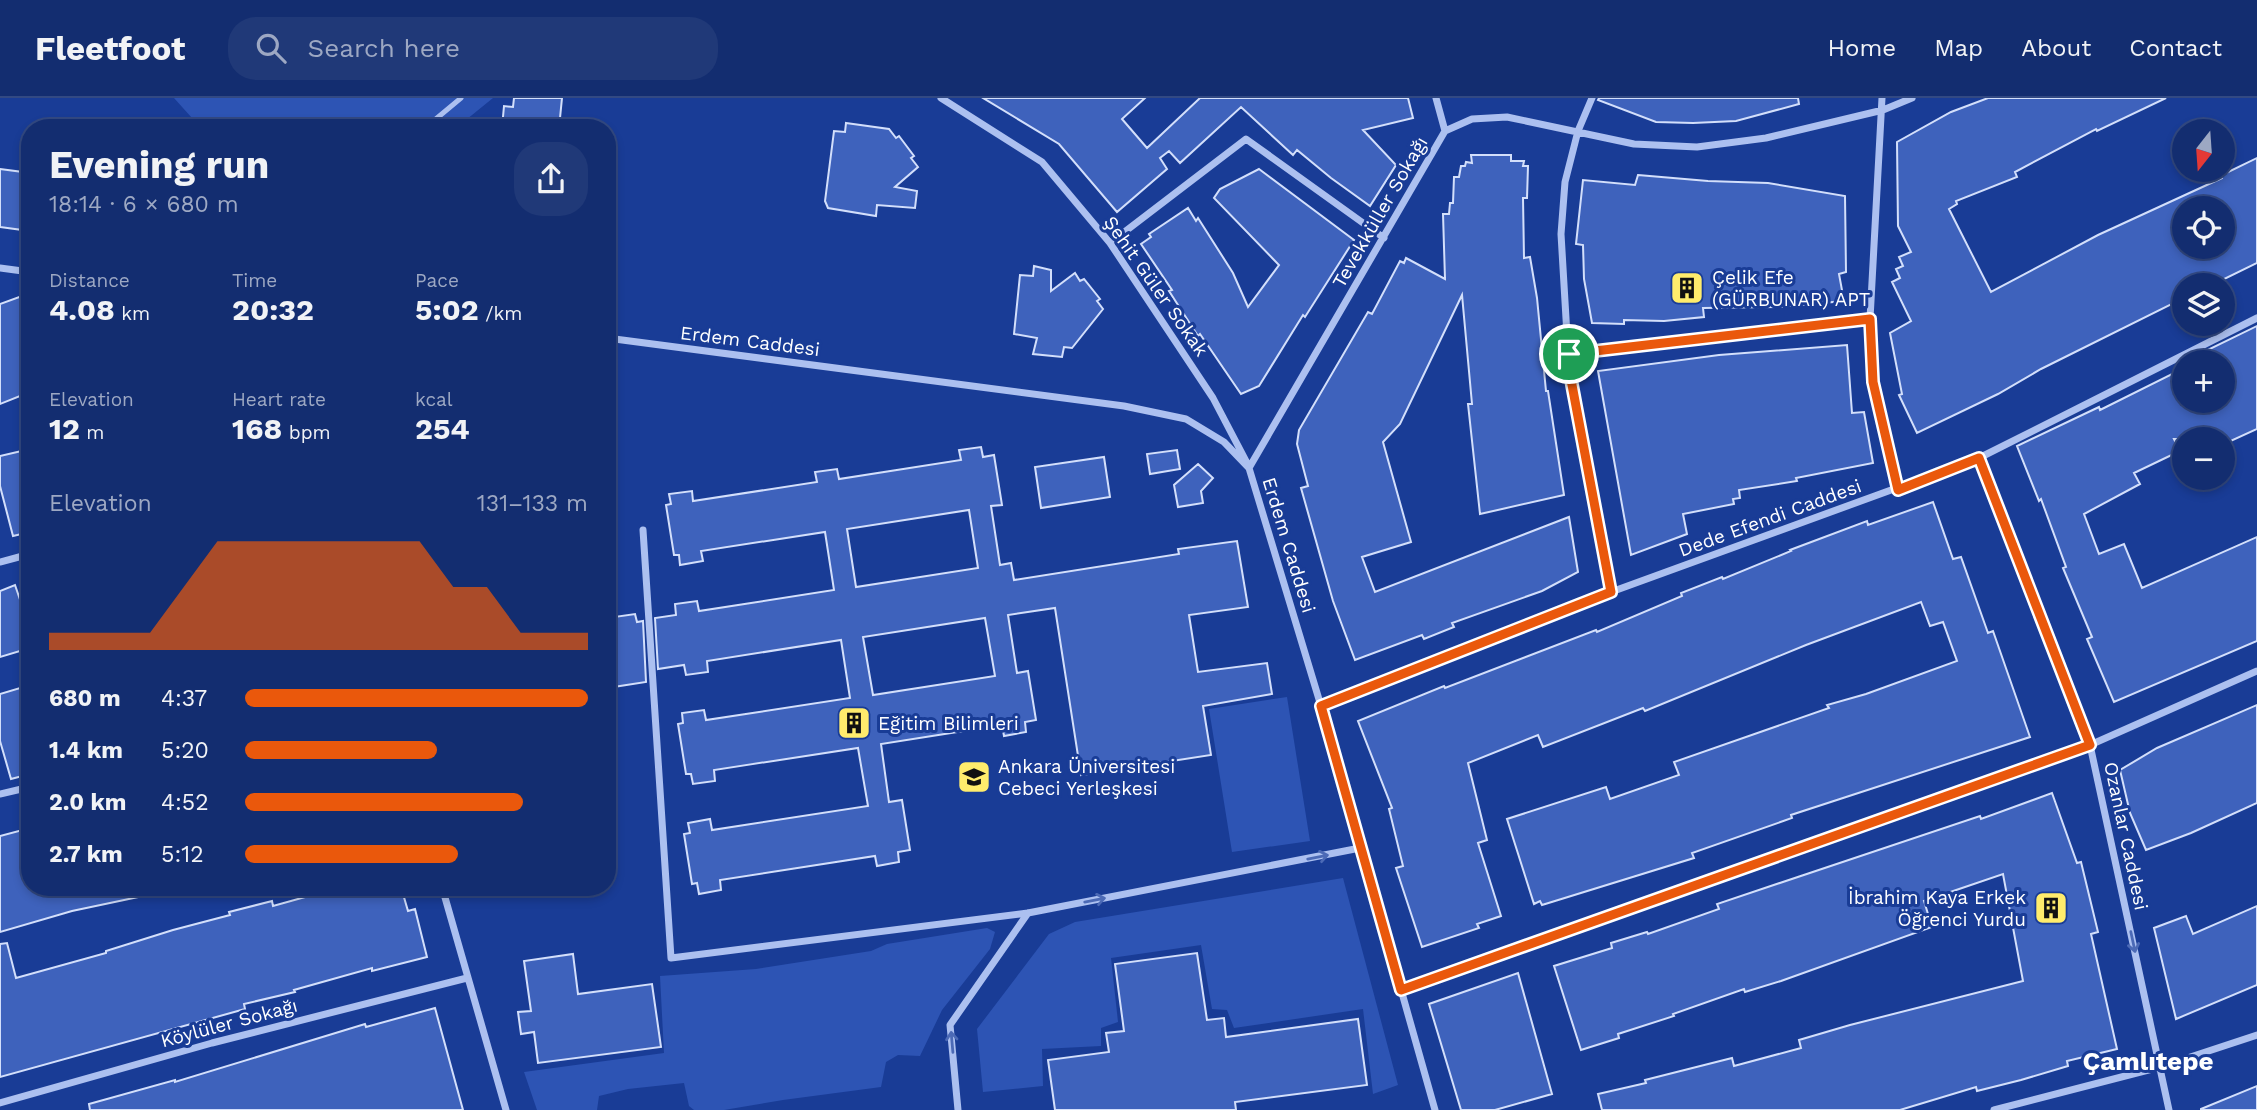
<!DOCTYPE html>
<meta charset="utf-8">
<style>
body{margin:0;font-family:"Work Sans",sans-serif;background:#203978;color:#f1f3f6;height:100vh;display:flex;flex-direction:column;font-size:26px;white-space:nowrap}
*{box-sizing:border-box;margin:0}
p{font-size:23px;color:#9da8c3}
.icon{flex:none;width:38px;height:38px;fill:none;stroke:currentColor;stroke-width:2;stroke-linecap:round;stroke-linejoin:round}
.map{position:relative;flex:1;overflow:hidden}
.details{position:absolute;left:21px;top:21px;width:595px;height:777px;display:flex;flex-direction:column;background:#132d70;border-radius:28px;box-shadow:0 4px 10px #0003,0 0 0 2px #324983}
.details>*{flex:none}
.needle{width:46px;rotate:197deg}
.buttons{position:absolute;left:2172px;top:21px;display:grid;gap:14px}
.buttons a{display:grid;place-items:center;width:63px;height:63px;border-radius:50%;background:#132d70;box-shadow:0 4px 10px #0003,0 0 0 2px #324983;font-size:35px}
.pin{position:absolute;display:grid;place-items:center;width:60px;height:60px;color:#fff;margin:-30px;border:4px solid #fff;border-radius:50%;box-shadow:0 2px 7px #0007}
.round{display:grid;place-items:center;flex:none;width:74px;height:74px;border-radius:28px;background:#203978}
.head{display:flex;align-items:center;justify-content:space-between;height:119px;padding:0 28px}
h1{font-size:38px;font-weight:700;line-height:52px}
.metrics{display:grid;grid-template-columns:repeat(3,1fr);gap:10px;height:119px;padding:7px 28px}
.metrics div{display:grid;align-content:center}
.metrics b{font-size:30px;font-weight:700}
.metrics small{font-size:19px;font-weight:400}
.metrics p{font-size:19px}
.chart{height:196px;padding:14px 28px}
.chart p{display:flex;justify-content:space-between}
.chart svg{width:100%;height:126px;margin-top:7px;fill:#ea580c;opacity:.7}
ul{padding:0 28px;list-style:none;font-size:23px}
li{display:grid;grid-template-columns:112px 84px 1fr;align-items:center;height:52px}
li i{height:18px;border-radius:9px;background:#ea580c}
header{display:flex;align-items:center;gap:42px;box-sizing:border-box;height:98px;padding:0 35px;background:#132d70;border-bottom:2px solid #324983}
header strong{font-size:33px}
nav{display:flex;gap:38px;margin-inline-start:auto;font-size:24px}
.search{width:490px;height:63px;background:#203978;display:flex;align-items:center;gap:18px;box-sizing:border-box;padding:0 24px;border-radius:28px;color:#9da8c3;font-size:26px}
.map>svg:first-child{display:block}
</style>
<header>
<strong>Fleetfoot</strong>
<div class="search"><svg class="icon" aria-label="search" viewBox="0 0 24 24"><circle cx="10" cy="10" r="6"/><path d="M15 15l6 6"/></svg>Search here</div>
<nav><a>Home</a><a>Map</a><a>About</a><a>Contact</a></nav>
</header>
<div class="map">
<svg width="2257" height="1012" viewBox="0 0 2257 1012">
<rect width="100%" height="100%" fill="#193c96"/>
<path fill="#2d54b4" d="M174 0H493L456 30H201Z
M1287 599 1310 743 1232 754 1209 611Z
M1343 780 1398 987 1373 996 1363 911 1234 930 1227 912 1212 911 1201 847 1111 860 1118 924 1101 930V948L1042 951 1043 988 983 994 977 931 1049 836 1075 824Z
M987 830 995 834 990 851 942 912 920 958 898 957 886 964 881 989 783 1002 724 1012H694L689 1008 684 985 628 991 599 998 597 1012H537L524 974 664 955 660 878 756 871 871 853 887 846Z"/>
<path fill="#3e62bc" stroke="#d3dffb" stroke-width="2" fill-rule="evenodd" d="M514 0H562L559 30H502L504 8 513 9Z
M983 0H1145L1122 21 1147 50 1200 0H1408L1413 20 1363 32 1396 67 1370 108 1331 80 1297 52 1293 57 1241 9 1180 65 1169 53 1160 60 1167 71 1117 114 1059 46Z
M1599 0H1798L1799 6 1736 23 1693 25 1656 24 1598 2Z
M1988 0H2166L2097 33 2096 31 2015 74 2017 79 1956 103 1957 106 1949 111 1991 194 2098 137 2222 80V77L2257 60V165L2212 187H2184V200L2041 271 1998 296 1917 335 1899 297 1902 296 1890 235 1911 223 1892 184 1900 180 1896 171 1903 168 1899 159 1911 154 1898 128 1897 44 1951 14ZM2184 110H2222V149H2184Z
M846 25 889 31 896 40 899 38 914 58 911 60 918 69 895 89 917 93 915 110 877 107 876 118 828 110 825 103 834 33 845 34Z
M1471 57H1511V63H1524L1523 68H1528L1527 100H1523L1524 160 1530 159 1537 200 1546 293H1548L1564 397 1480 416 1468 306H1472L1462 197 1400 326 1383 344 1411 444 1362 459 1375 494 1569 419 1578 474 1542 493 1452 525 1454 529 1424 541 1422 537 1355 562 1333 503 1301 390 1308 388 1297 346 1299 332 1368 214 1372 216 1400 163 1404 165 1406 160 1445 181 1443 116H1449L1450 105H1453L1454 79H1459L1461 68H1465L1466 64 1472 65Z
M0 71 30 75V133L0 129Z
M1259 71 1354 142 1305 219 1303 217 1259 288 1241 296 1200 236 1198 238 1169 193 1172 192 1141 146 1151 139 1149 136 1188 110 1196 123 1198 120 1233 175 1248 209 1279 167 1214 100 1220 91Z
M1638 77 1708 83 1768 85 1845 98 1846 174 1839 176 1844 203 1777 209 1703 210 1704 219 1664 223 1624 222V226L1592 225 1584 181 1583 147 1576 146 1583 82 1635 87Z
M1034 168 1051 172V193L1075 175 1080 183 1084 181 1100 201 1097 203 1103 211 1072 250 1064 249 1062 259 1033 256 1037 240 1014 236 1020 177 1033 178Z
M22 198 30 219V294L0 306V206Z
M2257 228V331L2222 347V341H2174L2180 353 2134 375 2140 386 2084 416 2099 456 2124 446 2142 490 2257 439V543L2114 604 2087 541 2092 539 2063 470 2066 469 2041 401 2039 403 2017 348 2099 309 2100 312 2184 270V303H2222V264H2183Z
M1847 247 1852 315 1864 314 1873 365 1796 380 1797 383 1739 392 1740 400 1733 401 1734 406 1683 416 1687 436 1631 457 1598 273 1719 257Z
M981 349 983 359 994 357 1002 407 991 408 1000 467 1011 465 1014 482 1179 456 1178 451 1237 443 1248 509 1189 517 1198 574 1267 565 1272 596 1203 608 1211 657 1081 677 1055 510 1008 517 1017 575 1028 573 1036 622 1025 624 1026 634 1004 638 1002 627 881 646 889 704 902 702 910 752 898 754 899 764 877 768 875 758 720 782 721 792 699 796 697 785 692 786 684 736 690 735 688 725 710 721 712 732 868 708 858 650 714 672 715 683 693 686 691 676H686L678 626 683 625 682 615 704 612 706 622 850 600 841 542 707 563 708 574 686 577 684 567 658 571 655 520 676 517 675 506 697 503 699 513 834 492 825 434 701 453 703 463 680 467 679 457H674L666 407 671 406 669 396 692 393 693 403 817 384 815 374 837 371 839 381 961 362 959 352ZM969 412 978 470 856 489 847 431ZM985 520 995 578 873 597 863 539Z
M30 351V434L13 438 0 388V358Z
M1177 352 1180 371 1150 376 1147 356Z
M1104 359 1110 399 1041 410 1035 369Z
M1198 366 1213 380 1201 393 1203 405 1178 409 1174 387Z
M1933 404 1953 461 1961 459 1988 535 1993 533 2030 639 1791 717 1792 720 1692 755 1694 760 1542 807 1540 803 1534 806 1507 721 1606 689 1610 701 1679 677 1674 664 1829 610 1827 607 1866 596 1957 563 1943 524 1930 528 1921 504 1806 547 1645 613 1643 610 1543 649 1538 637 1468 665 1487 742 1478 745 1501 818 1477 826 1479 830 1422 849 1396 770 1403 768 1389 711 1392 710 1358 623 1444 588 1445 590 1596 532 1597 534 1682 498 1681 495 1722 479 1723 481 1791 453 1790 452 1867 423 1868 427Z
M15 487 30 531V550L0 559V493Z
M635 516 637 524 643 523 646 584 607 590V520Z
M30 587V676L11 681 0 643V596Z
M2257 607V705L2191 735 2146 752 2130 715 2120 672 2157 650Z
M2052 695 2077 765 2081 764 2098 834 2091 836 2117 951 2067 963 2068 968 2021 982 1977 993 1976 989 1900 1012H1602L1598 996 1646 985 1645 982 1732 960 1734 968 1801 950 1799 942 1850 927 2023 883 2003 776 1924 803 1932 829 1781 883 1745 894 1744 891 1673 916 1674 918 1618 936 1619 940 1581 952 1554 868 1612 850 1611 845 1647 834 1648 836 1719 811 1717 806 1980 718 1981 721Z
M30 730V789H147L148 797 72 813 0 834V738Z
M341 789H401L408 813 415 811 427 859 372 873V870L294 892 295 894 244 906 245 911 0 979V846L7 845 16 880 106 855V853L173 832 230 817 229 814 272 803 273 808Z
M2257 808V887L2176 921 2154 830 2186 818 2193 836Z
M1197 855 1207 922 1224 920 1226 939 1358 921 1367 987 1235 1004 1236 1012H1055L1048 962 1109 954 1106 935 1124 933 1115 866Z
M573 856 578 896 652 886 661 949 538 965 534 934 521 936 518 914 531 913 524 863Z
M1518 875 1552 996 1495 1012H1461L1429 906Z
M435 910 463 1012H90L89 1006 175 982V984L365 926 366 929Z
M2257 988V1012H2201V1011Z"/>
<g fill="none" stroke-linecap="round" stroke-linejoin="round">
<path stroke="#acc0f0" stroke-width="5" d="M425 30 461 0"/>
<path stroke="#acc0f0" stroke-width="7" d="M941 0 1042 64 1110 145 1213 300 1246 363
M1436 0 1445 33
M1592 0 1578 33 1565 84 1561 136 1569 271 1611 494
M1882 0 1870 221 1873 284 1898 392
M1110 145 1246 41 1384 140
M0 170 30 174
M607 240 1124 308 1186 321 1224 344 1249 370 1321 608 1435 1012
M1569 256 1870 221
M1979 360 2090 647 2169 1012
M1249 370 1445 33 1472 21 1507 19 1634 46 1697 49 1766 40 1883 12 1912 0
M643 432 671 860 1028 815 1360 750
M0 464 30 456
M1321 608 1611 494 1979 360 2257 220
M0 696 30 689
M442 789 506 1012
M1401 892 2090 647 2257 573
M0 1005 212 945 467 880
M958 1012 950 927 1028 815
M1994 1012 2160 969 2257 937"/>
</g>
<defs><path id="oneway-shaft" d="M-6 0H5M1.5-3L5.5 0L1.5 3" fill="none" stroke-width="1.6" stroke-linecap="round" stroke-linejoin="round" transform="scale(1.75)"/></defs>
<g stroke="#4c6ab6">
<use href="#oneway-shaft" transform="translate(1318 759) rotate(-11)"/>
<use href="#oneway-shaft" transform="translate(1095 802) rotate(-11)"/>
<use href="#oneway-shaft" transform="translate(2133 844) rotate(78)"/>
<use href="#oneway-shaft" transform="translate(952 944) rotate(-95)"/>
</g>
<g fill="none" stroke-linecap="round" stroke-linejoin="round">
<defs>
<path id="route" d="M1870 221 1873 284 1898 392 1979 360 2090 647 1401 892 1321 608 1611 494 1569 271V256Z"/>
</defs>
<use href="#route" stroke="#fff" stroke-width="14"/>
<use href="#route" stroke="#ea580c" stroke-width="9"/>
</g>
<defs>
<symbol id="building-square" viewBox="-11 -11 22 22"><rect x="-9" y="-9" width="18" height="18" rx="4" fill="#ffec6c" stroke="#193c96"/><path d="M-4-6H4V6H1V3H-1V6H-4ZM-2.5-4.3h1.7v1.8h-1.7ZM.8-4.3h1.7v1.8H.8ZM-2.5-1h1.7V.8h-1.7ZM.8-1h1.7V.8H.8Z" fill="#111"/></symbol>
<symbol id="university-square" viewBox="-11 -11 22 22"><rect x="-9" y="-9" width="18" height="18" rx="4" fill="#ffec6c" stroke="#193c96"/><path d="M0-5L7-2L0 1L-7-2ZM-4 1L0 2.5L4 1V4Q0 6-4 4Z" fill="#111"/></symbol>
</defs>
<g fill-rule="evenodd">
<use href="#building-square" x="1668" y="171" width="38" height="38"/>
<use href="#building-square" x="835" y="606" width="38" height="38"/>
<use href="#university-square" x="955" y="660" width="38" height="38"/>
<use href="#building-square" x="2032" y="791" width="38" height="38"/>
</g>
<g text-anchor="middle" dominant-baseline="central" stroke-width="6" stroke-linejoin="round" paint-order="stroke">
<g font-size="19" fill="#fff" stroke="#193c96">
<text transform="translate(1380 114) rotate(-60)">Tevekküller Sokağı</text>
<text transform="translate(1156 188) rotate(55)">Şehit Güler Sokak</text>
<text transform="translate(750 243) rotate(7)">Erdem Caddesi</text>
<text transform="translate(1770 420) rotate(-20)">Dede Efendi Caddesi</text>
<text transform="translate(1289 447) rotate(73)">Erdem Caddesi</text>
<text transform="translate(2126 738) rotate(78)">Ozanlar Caddesi</text>
<text transform="translate(229 925) rotate(-15)">Köylüler Sokağı</text>
</g>
<g font-size="19" fill="#fff" stroke="#193c96" text-anchor="start">
<text x="1712" y="179">Çelik Efe<tspan x="1712" dy="22">(GÜRBUNAR) APT</tspan></text>
<text x="878" y="625">Eğitim Bilimleri</text>
<text x="998" y="668">Ankara Üniversitesi<tspan x="998" dy="22">Cebeci Yerleşkesi</tspan></text>
<text x="2026" y="799" text-anchor="end">İbrahim Kaya Erkek<tspan x="2026" dy="22">Öğrenci Yurdu</tspan></text>
</g>
<g font-size="26" font-weight="bold" fill="#fff" stroke="#193c96">
<text x="2148" y="963">Çamlıtepe</text>
</g>
</g>
</svg>
<div class="buttons">
<a><svg class="needle" viewBox="-14 -14 28 28"><path d="M0-13l5 13h-10z" fill="#e53935"/><path d="M0 13l5-13h-10z" fill="#9da8c3"/></svg></a>
<a><svg class="icon" aria-label="locate" viewBox="0 0 24 24"><circle cx="12" cy="12" r="6"/><path d="M12 2v4M12 18v4M2 12h4M18 12h4"/></svg></a>
<a><svg class="icon" aria-label="layers" viewBox="0 0 24 24"><path d="M12 4l9 5-9 5-9-5zM3 14l9 5 9-5"/></svg></a>
<a>+</a>
<a>−</a>
</div>
<div class="pin" style="left:1569px;top:256px;background:#1e9e55"><svg class="icon" aria-label="arrive" viewBox="0 0 24 24"><path d="M6 21V4h12l-3 4 3 4H6"/></svg></div>
<section class="details">
<div class="head"><div><h1>Evening run</h1><p>18:14 · 6 × 680 m</p></div><a class="round"><svg class="icon" aria-label="share" viewBox="0 0 24 24"><path d="M12 15V3M7 8l5-5 5 5M5 13v7h14v-7"/></svg></a></div>
<div class="metrics">
<div><p>Distance</p><b>4.08<small> km</small></b></div>
<div><p>Time</p><b>20:32</b></div>
<div><p>Pace</p><b>5:02<small> /km</small></b></div>
</div>
<div class="metrics">
<div><p>Elevation</p><b>12<small> m</small></b></div>
<div><p>Heart rate</p><b>168<small> bpm</small></b></div>
<div><p>kcal</p><b>254</b></div>
</div>
<div class="chart"><p><span>Elevation</span>131–133 m</p>
<svg viewBox="0 0 160 44" preserveAspectRatio="none"><path d="M0 44V38L10 38L20 38L30 38L40 22L50 6L60 6L70 6L80 6L90 6L100 6L110 6L120 22L130 22L140 38L150 38L160 38V44z"/></svg>
</div>
<ul>
<li><b>680 m</b>4:37<i style="width:100%"></i></li>
<li><b>1.4 km</b>5:20<i style="width:56%"></i></li>
<li><b>2.0 km</b>4:52<i style="width:81%"></i></li>
<li><b>2.7 km</b>5:12<i style="width:62%"></i></li>
</ul>
</section>
</div>
